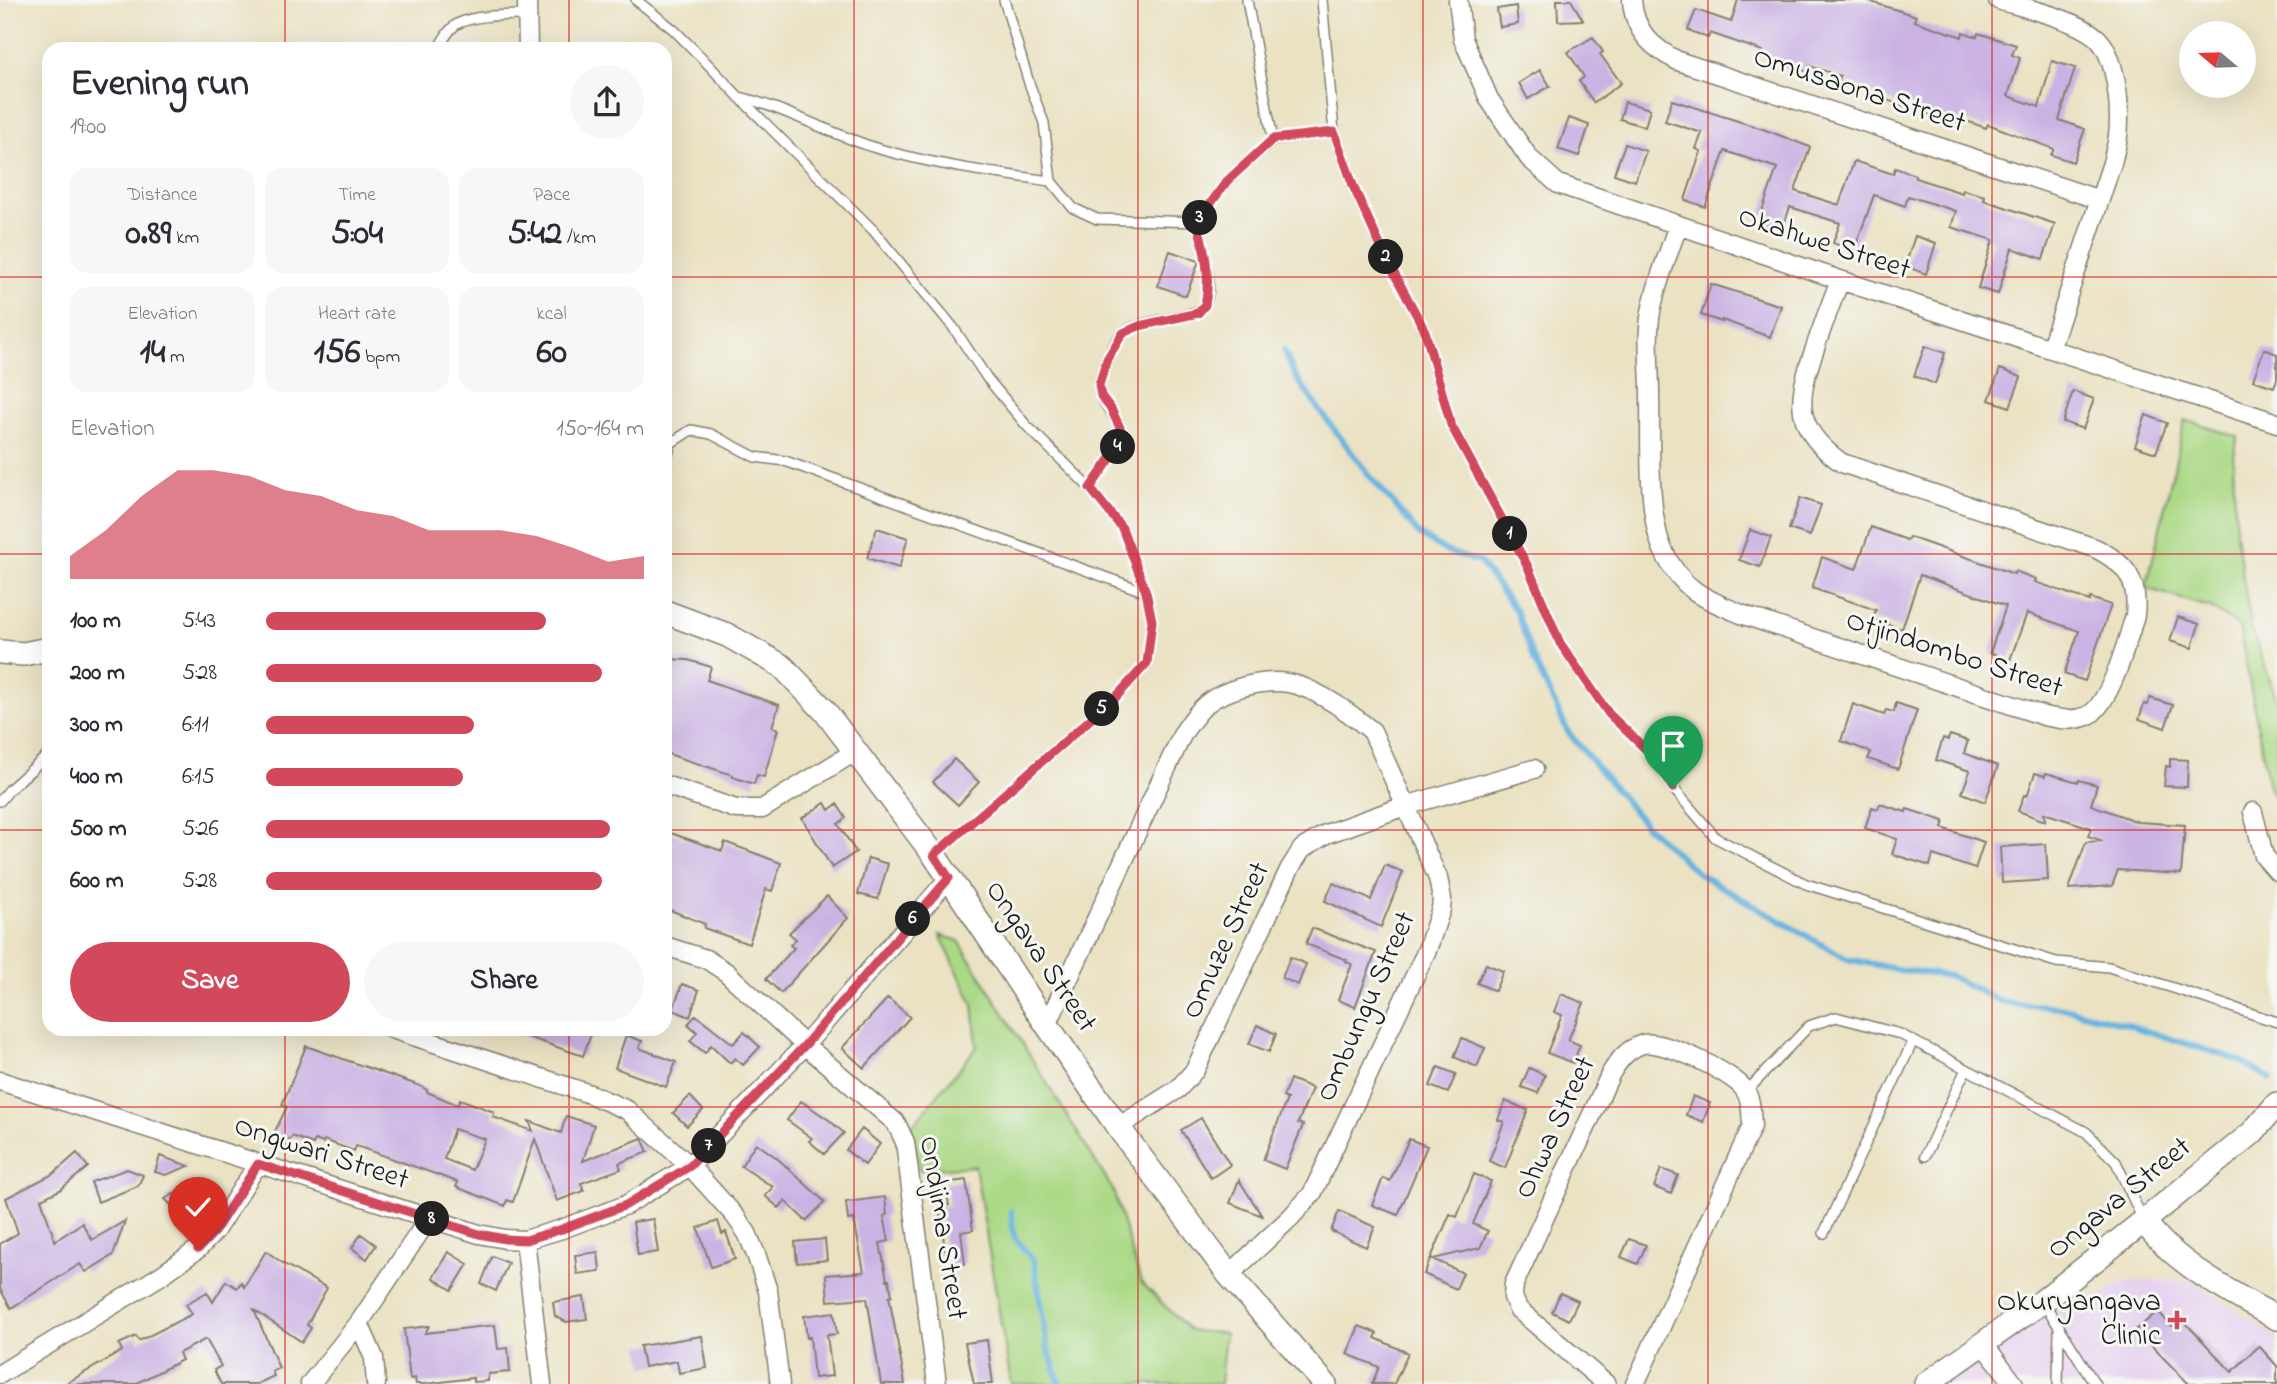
<!DOCTYPE html>
<meta charset="utf-8">
<style>
body{margin:0;font-family:"Indie Flower",sans-serif;background:#f7f7f7;color:#2b2b33;height:100vh;display:flex;flex-direction:column;font-size:26px;white-space:nowrap}
*{box-sizing:border-box;margin:0}
p{font-size:23px;color:#7c7c81}
.icon{flex:none;width:38px;height:38px;fill:none;stroke:currentColor;stroke-width:2;stroke-linecap:round;stroke-linejoin:round}
.map{position:relative;flex:1;overflow:hidden}
.drawer{position:absolute;left:42px;top:42px;width:630px;height:994px;display:flex;flex-direction:column;background:#fff;border-radius:21px;box-shadow:0 7px 28px #0002}
.drawer>*{flex:none}
.needle{width:46px;rotate:289deg}
.fabs{position:absolute;left:2179px;top:21px;display:grid;gap:14px}
.fabs a{display:grid;place-items:center;width:77px;height:77px;border-radius:50%;background:#fff;box-shadow:0 7px 28px #0002;font-size:35px}
.pin{position:absolute;display:grid;place-items:center;width:60px;height:60px;color:#fff;margin:-72px -30px;border-radius:50% 50% 50% 0;rotate:-45deg;box-shadow:0 0 7px #0007}
.pin .icon{rotate:45deg}
.km{position:absolute;width:35px;height:35px;margin:-18px;border-radius:50%;background:#222;color:#fff;font-size:19px;line-height:35px;text-align:center}
.round{display:grid;place-items:center;flex:none;width:74px;height:74px;border-radius:37px;background:#f7f7f7}
.overview{display:flex;align-items:center;justify-content:space-between;height:119px;padding:0 28px}
h1{font-size:38px;font-weight:700;line-height:52px}
.stats{display:grid;grid-template-columns:repeat(3,1fr);gap:10px;height:119px;padding:7px 28px}
.stats div{display:grid;align-content:center;border-radius:18px;background:#f7f7f7;text-align:center}
.stats b{font-size:35px;font-weight:700}
.stats small{font-size:19px;font-weight:400}
.stats p{font-size:19px}
.chart{height:196px;padding:14px 28px}
.chart p{display:flex;justify-content:space-between}
.chart svg{width:100%;height:126px;margin-top:7px;fill:#d1495b;opacity:.7}
.button{display:flex;gap:14px;margin-top:auto;padding:14px 28px}
.button a{flex:1;height:80px;border-radius:42px;background:#d1495b;color:#fff;font-size:28px;font-weight:700;line-height:80px;text-align:center}
.button a+a{background:#f7f7f7;color:#2b2b33}
ul{padding:0 28px;list-style:none;font-size:23px}
li{display:grid;grid-template-columns:112px 84px 1fr;align-items:center;height:52px}
li i{height:18px;border-radius:9px;background:#d1495b}
.map>svg:first-child{display:block}
</style>
<div class="map">
<svg width="2277" height="1384" viewBox="0 0 2277 1384">
<rect width="100%" height="100%" fill="#f6f6f2"/>
<filter id="ink" filterUnits="userSpaceOnUse"><feTurbulence type="fractalNoise" baseFrequency=".0143" numOctaves="2"/><feDisplacementMap in="SourceGraphic" scale="14" xChannelSelector="R" yChannelSelector="G"/><feConvolveMatrix kernelMatrix="1 2 1 2 8 2 1 2 1" color-interpolation-filters="sRGB"/></filter>
<filter id="wash" filterUnits="userSpaceOnUse"><feTurbulence type="fractalNoise" baseFrequency=".00686" numOctaves="4" result="noise"/><feDisplacementMap in="SourceGraphic" scale="28" xChannelSelector="R" yChannelSelector="G"/><feGaussianBlur stdDeviation="1.57" result="paint"/><feColorMatrix in="noise" values="0 0 0 0 0 0 0 0 0 0 0 0 0 0 0 0 0 1.4 0 .05"/><feComposite in="paint" operator="in"/></filter>
<g filter="url(#wash)">
<rect width="100%" height="100%" fill="#eae2c3"/>
<path fill="#e6d3f0" d="M2069 1281 2089 1304 2122 1281H2192L2277 1337V1384H1925Z"/>
<path fill="#abd986" stroke="#647a51" stroke-width="2" d="M2185 420 2238 437 2233 459 2236 534 2251 627 2277 700V803L2269 787 2239 626 2211 608 2146 588Z
M940 935 959 941 1113 1190 1141 1282 1190 1331 1225 1333 1220 1384H1011L975 1166 920 1170 911 1127 977 1047 973 1004Z"/>
<g fill="none" stroke-linecap="round" stroke-linejoin="round">
<path stroke="#66b4e0" stroke-width="6" d="M1284 350 1295 376 1321 412 1368 474 1420 535 1446 551 1480 562 1516 611 1533 658 1568 732 1646 826 1699 874 1847 959 1901 970 1950 976 2004 1003 2059 1007 2118 1022 2238 1060 2271 1079
M1011 1211 1014 1237 1034 1261 1047 1346 1060 1384"/>
</g>
<g id="blocks">
<path fill="#cab3e4" fill-rule="evenodd" d="M1557 0H1571L1583 20 1558 21Z
M1738 0H1865L1916 16 1914 21 1962 37 1963 32 1977 37 1978 33 2016 45 2012 55 2020 58 2008 96 2039 107 2052 61 2075 68 2059 120 2085 129 2073 162 2051 155 2054 149 1988 124 1986 128 1961 119 1960 123 1923 113 1867 93 1868 90 1839 82 1840 76 1810 66 1808 72 1761 56 1763 51 1710 33 1708 38 1688 30 1696 10 1731 22Z
M1516 6 1518 24 1500 27 1497 9Z
M1593 37 1603 52 1600 54 1621 83 1594 103 1579 81 1584 77 1568 52Z
M1540 70 1550 86 1528 99 1519 83Z
M1672 100 1763 129 1810 147 1795 191 1839 205 1854 161 1893 174 1895 168 1915 175V178L1962 193 1963 190 1985 196 1984 200 2055 224 2043 259 2012 248 1998 294 1978 288 1993 240 1951 227 1956 211 1908 196 1905 206 1874 195 1854 251 1833 243 1840 223 1790 207 1781 233 1757 225 1777 168 1725 151 1705 207 1685 200 1701 151 1696 149 1702 133 1665 121Z
M1625 102 1650 109 1645 127 1620 119Z
M1569 118 1589 125 1579 156 1558 149Z
M1625 144 1646 151 1635 181 1614 174Z
M1915 236 1936 243 1926 274 1905 266Z
M1170 251 1199 261 1186 296 1158 286Z
M1711 284 1781 306 1770 337 1722 320V322L1701 315Z
M1925 346 1945 353 1935 384 1914 376Z
M2264 349 2277 354V379L2274 387 2253 380Z
M2000 369 2021 377 2010 407 1989 400Z
M2073 391 2094 399 2083 429 2063 422Z
M2146 415 2167 423 2156 453 2135 446Z
M1800 498 1821 505 1810 536 1789 529Z
M1871 527 1907 540 1909 537 2014 574 2015 571 2036 579 2035 582 2090 601V598L2111 605 2085 681 2064 674 2079 631 2027 613 2010 660 1990 653 2006 606 1920 575 1902 629 1873 619 1876 610 1812 588 1822 557 1856 569Z
M877 528 908 538 899 568 867 558Z
M1750 530 1771 537 1760 567 1739 560Z
M2178 617 2199 624 2192 648 2170 641Z
M665 659 688 660 711 667 707 680 779 705 772 727 778 729 764 777 757 775 754 784 733 777V775L665 753Z
M2150 698 2173 705 2165 728 2139 719 2144 704 2148 705Z
M1896 703 1917 710 1898 769 1868 759 1871 752 1841 741 1853 704 1884 715 1886 710 1894 712Z
M1950 735 1968 741 1964 753 1998 766 1985 802 1962 793 1970 771 1936 760 1943 738 1948 740Z
M954 759 979 782 958 805 933 782Z
M2170 759 2188 760 2187 787 2164 786 2166 766 2170 767Z
M2035 773 2045 776 2046 773 2078 782 2079 780 2097 785 2091 805 2138 822 2185 825 2181 874 2118 870 2112 886 2069 889 2086 842 2103 841 2088 836 2091 828 2044 813 2045 821 2018 811 2024 795 2027 796Z
M825 803 829 810 837 804 846 818 838 824 856 852 832 868 802 818Z
M1880 804 1906 812 1907 809 1944 821 1942 828 1984 842 1975 869 1933 855 1930 866 1892 854 1897 839 1865 828 1872 807 1878 809Z
M665 831 722 851 725 842 781 863 772 891 766 889 749 944 704 928 705 924 665 908Z
M2046 844 2048 880 2002 883 2000 847Z
M868 858 888 864 878 899 858 894Z
M1385 865 1403 872 1381 927 1325 901 1333 883 1371 900Z
M827 896 848 918 781 993 766 979 794 948 790 945 796 939 789 933Z
M1312 928 1376 952 1355 1007 1338 1000 1352 964 1346 962 1347 960 1306 944Z
M1290 957 1306 964 1298 985 1282 978Z
M1486 964 1503 971 1495 991 1477 983Z
M682 984 699 990 690 1017 673 1010Z
M1561 994 1584 1003 1568 1040 1580 1045 1573 1063 1547 1053 1562 1015 1554 1012Z
M888 998 910 1017 864 1068 842 1048Z
M696 1015 733 1044 744 1032 760 1047 743 1065 735 1058 730 1063 711 1045 705 1053 690 1041 697 1032 688 1024Z
M1257 1025 1276 1034 1269 1052 1249 1044Z
M513 1029H593L583 1056 513 1032Z
M626 1035 642 1041 639 1048 676 1062 666 1087 615 1068Z
M1462 1038 1485 1048 1477 1067 1454 1057Z
M306 1046 420 1086 427 1090V1092L458 1105 460 1099 494 1112 493 1117 533 1131 529 1121 561 1133 566 1116 594 1125 583 1161 642 1138 648 1152 619 1163 621 1169 581 1183 584 1191 557 1201 535 1139 513 1202 507 1200 505 1206 456 1187 458 1182 365 1149 356 1146 354 1151 324 1140 323 1143 315 1140 313 1144 292 1136 290 1140 274 1133 287 1107 282 1105ZM454 1129 485 1139 472 1170 444 1159Z
M1438 1067 1456 1074 1448 1093 1430 1086Z
M1529 1068 1545 1075 1538 1093 1521 1087Z
M1290 1079 1312 1088 1298 1123 1303 1125 1285 1169 1263 1160 1287 1099 1283 1097Z
M690 1096 703 1110 687 1126 673 1113Z
M1693 1096 1710 1103 1703 1122 1686 1115Z
M801 1101 829 1120 844 1133 824 1154 809 1141 812 1138 787 1120Z
M1505 1101 1528 1110 1505 1168 1489 1161 1504 1122 1498 1120Z
M1201 1118 1230 1165 1211 1178 1181 1130Z
M862 1129 880 1144 865 1165 846 1150Z
M1409 1139 1427 1146 1398 1215 1372 1205 1383 1178 1390 1181Z
M756 1143 777 1158 825 1202 806 1221 785 1201 779 1208 765 1196 773 1187 741 1166Z
M77 1153 88 1167 60 1190 41 1199 55 1241 82 1223 92 1240 125 1221 113 1255 86 1272 80 1264 11 1308 0 1289V1244L18 1233 6 1198 53 1174Z
M160 1156 189 1166 166 1175 155 1172Z
M127 1169 143 1175 138 1186 98 1202 91 1182Z
M1661 1169 1678 1175 1671 1194 1654 1187Z
M1474 1174 1491 1181 1473 1224 1488 1231 1480 1248 1433 1259 1463 1273 1456 1289 1424 1274 1450 1214 1457 1217Z
M966 1180 973 1230 961 1232 965 1264 944 1268 942 1251 945 1250 939 1206 949 1205 945 1183Z
M1239 1180 1262 1216 1230 1203Z
M195 1182 207 1194 184 1218 165 1199Z
M885 1197 887 1215 884 1216 889 1241 880 1243 887 1280H889L892 1295 889 1296 905 1384H881L867 1298 828 1301 826 1275 864 1272 854 1219 848 1220 846 1202Z
M1339 1211 1375 1227 1366 1247 1331 1231Z
M653 1219 658 1252 638 1255 633 1222Z
M718 1221 722 1234 726 1232 735 1259 711 1267 698 1228Z
M361 1234 376 1245 367 1259 352 1248Z
M825 1239 827 1260 797 1263 795 1242Z
M1629 1239 1646 1245 1638 1264 1621 1257Z
M266 1251 284 1264 327 1288 307 1325 311 1328 302 1342 254 1310 279 1368 272 1371 274 1376 257 1384H221L214 1370 221 1366 206 1339 179 1353 182 1360 135 1384H65L122 1351 119 1344 136 1336 139 1341 192 1314 186 1304 207 1292 213 1302 226 1281 237 1288 241 1282 244 1287Z
M448 1252 468 1264 452 1290 433 1278Z
M598 1252 600 1271 577 1274 575 1255Z
M492 1256 508 1263 496 1291 481 1284Z
M1560 1293 1578 1301 1569 1320 1552 1312Z
M584 1297 587 1319 566 1322 555 1316 553 1302Z
M2158 1311 2171 1326 2180 1317 2232 1372 2259 1346 2277 1366V1384H2189L2136 1330Z
M834 1312 837 1334 827 1335 832 1376 814 1378 810 1337 807 1338 804 1316Z
M495 1325 498 1349 508 1348 510 1372 488 1374V1381L473 1382V1378L425 1384H416L415 1378 410 1379 404 1329 429 1326 425 1333Z
M1359 1326 1377 1333 1375 1338 1408 1353 1394 1384H1372L1379 1367 1347 1354Z
M702 1336 707 1368 679 1373 677 1361 644 1367 640 1346Z
M987 1340 993 1384H974L965 1343Z"/>
</g>
</g>
<g filter="url(#ink)">
<use href="#blocks" fill-opacity="0" stroke="#837f70" stroke-width="2"/>
<g fill="none" stroke-linecap="round" stroke-linejoin="round">
<defs>
<path id="service" d="M636 0 673 29 703 59 738 96 873 230 953 327 987 378 1026 425 1090 488 1122 528 1146 592 1152 621 1147 663 1116 697 934 855
M1004 0 1029 83 1044 123 1051 181 1073 208 1097 219 1197 222 1227 181 1273 140 1334 132
M1247 0 1273 140
M1322 0 1334 132 1354 189 1385 256 1425 331 1451 425 1528 567 1560 643 1609 714 1659 762 1673 788 1716 838 1806 884 2056 962 2109 967 2277 1022
M438 49C443 40 450 27 459 23 479 14 507 16 527 15
M740 97C788 109 830 134 876 148 934 165 992 173 1051 181
M665 465 671 443 691 430 711 434 755 457 785 461 1146 592
M1090 488 1120 445C1127 418 1099 408 1099 386 1099 378 1104 368 1107 360 1110 353 1117 338 1123 333 1140 318 1195 320 1204 306 1216 288 1202 242 1197 222
M0 801 10 789 49 754
M1746 1092 1809 1026 1836 1017 1900 1034 2086 1132 2116 1162 2143 1220
M1925 1156 1966 1069
M1824 1233 1913 1041
M2044 1303 2095 1384
M2058 1384 2059 1326"/>
<path id="minor" d="M527 0 528 49
M1458 0 1463 39 1489 99 1529 158 1558 184 1840 280 2277 423
M1632 0C1634 31 1652 48 1678 61L2100 200
M1998 0C2025 8 2075 19 2096 37 2117 55 2121 110 2118 136 2117 145 2114 154 2112 163L2051 347
M1678 225C1669 253 1656 283 1651 312 1646 338 1650 366 1650 393 1651 435 1646 515 1664 552 1682 590 1705 599 1741 614L2044 716C2059 719 2072 722 2087 716 2110 706 2128 639 2135 615 2139 579 2125 563 2095 548L1842 463C1794 429 1796 402 1814 351 1822 327 1831 303 1840 280
M665 785 736 809H762L856 751
M2253 812 2264 856 2277 871
M665 946 706 959 726 972 805 1045 896 1123 905 1142 937 1384
M1047 1025 1183 733C1192 720 1201 706 1215 698 1235 687 1266 679 1288 683 1317 688 1350 713 1372 731L1438 878 1442 899 1441 909 1427 950 1312 1194 1290 1218 1229 1275
M392 1029 590 1094 627 1110 690 1166 735 1216 747 1233 757 1257 768 1291 780 1384
M0 1081 479 1234 505 1239 525 1240 562 1229 626 1205 690 1166 805 1045 949 878
M1118 1127 1178 1089 1195 1070 1290 868 1302 849 1326 834 1405 806 1534 769
M525 1240 542 1384
M359 1323 374 1358 376 1384
M1983 1343 2014 1384
M0 1374 160 1276 198 1249 214 1232 258 1164
M310 1384 359 1323 429 1218
M1606 1384 1518 1309 1513 1297 1514 1284 1611 1073C1619 1060 1627 1049 1643 1044 1662 1039 1732 1072 1744 1089 1752 1100 1751 1113 1752 1126L1635 1384"/>
<path id="tertiary" d="M665 612 727 635 782 666 824 710 934 855 1047 1025 1118 1127 1229 1275 1325 1384
M0 652 23 654 49 649
M2144 1221C2172 1262 2234 1295 2277 1318
M1926 1384 2043 1301 2144 1221 2252 1133 2277 1104"/>
</defs>
<use href="#service" stroke="#837f70" stroke-width="12"/>
<use href="#minor" stroke="#837f70" stroke-width="21"/>
<use href="#tertiary" stroke="#837f70" stroke-width="26"/>
<use href="#service" stroke="#fff" stroke-width="9"/>
<use href="#minor" stroke="#fff" stroke-width="18"/>
<use href="#tertiary" stroke="#fff" stroke-width="23"/>
</g>
</g>
<g fill="none" stroke-linecap="round" stroke-linejoin="round" filter="url(#ink)">
<defs>
<path id="route" d="M198 1249 214 1232 258 1164 479 1234 505 1239 526 1240 562 1229 626 1205 690 1166 805 1045 949 878 934 855 1116 697 1147 663 1152 621 1146 592 1122 528 1090 488 1120 445 1122 439V432L1111 409 1101 396 1099 385 1107 359 1123 333 1139 326 1198 313 1205 305C1211 277 1205 250 1197 222L1227 181 1273 139 1334 132 1354 188 1385 256 1425 331 1451 425 1528 567 1560 643 1609 714 1659 762 1673 788"/>
</defs>
<use href="#route" stroke="#fff" stroke-width="14"/>
<use href="#route" stroke="#d1495b" stroke-width="9"/>
</g>
<path fill="none" stroke="#d62828" stroke-width="2" stroke-opacity="0.55" d="M285 0V49M569 0V49M854 0V1384M1138 0V1384M1423 0V1384M1708 0V1384M1992 0V1384M0 277H49M665 277H2277M0 554H49M665 554H2277M0 830H49M665 830H2277M285 1029V1384M569 1029V1384M0 1107H2277"/>
<path fill="#d1495b" stroke="#f6f6f2" stroke-width="2.5" d="M2173.5 1309.5h7v7h7v7h-7v7h-7v-7h-7v-7h7z"/>
<g text-anchor="middle" dominant-baseline="central" stroke-width="6" stroke-linejoin="round" paint-order="stroke">
<g font-size="30" fill="#1c1c1c" stroke="#f6f6f2">
<text transform="translate(1859 91) rotate(18)">Omusaona Street</text>
<text transform="translate(1824 244) rotate(18)">Okahwe Street</text>
<text transform="translate(1954 655) rotate(18)">Otjindombo Street</text>
<text transform="translate(1227 941) rotate(-65)">Omuze Street</text>
<text transform="translate(1040 957) rotate(56)">Ongava Street</text>
<text transform="translate(1367 1007) rotate(-66)">Ombungu Street</text>
<text transform="translate(1556 1128) rotate(-65)">Ohwa Street</text>
<text transform="translate(321 1154) rotate(18)">Ongwari Street</text>
<text transform="translate(2120 1199) rotate(-39)">Ongava Street</text>
<text transform="translate(942 1228) rotate(81)">Ondjima Street</text>
</g>
<g font-size="30" fill="#1c1c1c" stroke="#f6f6f2" text-anchor="end">
<text x="2161" y="1303">Okuryangava<tspan x="2161" dy="34">Clinic</tspan></text>
</g>
</g>
</svg>
<div class="fabs">
<a><svg class="needle" viewBox="-14 -14 28 28"><path d="M0-13l5 13h-10z" fill="#e53935"/><path d="M0 13l5-13h-10z" fill="#7c7c81"/></svg></a>
</div>
<div class="pin" style="left:1673px;top:788px;background:#1e9e55"><svg class="icon" aria-label="arrive" viewBox="0 0 24 24"><path d="M6 21V4h12l-3 4 3 4H6"/></svg></div>
<div class="pin" style="left:198px;top:1249px;background:#d93025"><svg class="icon" aria-label="check" viewBox="0 0 24 24"><path d="M5 12l5 5 9-10"/></svg></div>
<b class="km" style="left:1510px;top:534px">1</b>
<b class="km" style="left:1386px;top:257px">2</b>
<b class="km" style="left:1200px;top:218px">3</b>
<b class="km" style="left:1118px;top:447px">4</b>
<b class="km" style="left:1102px;top:709px">5</b>
<b class="km" style="left:913px;top:919px">6</b>
<b class="km" style="left:709px;top:1146px">7</b>
<b class="km" style="left:432px;top:1219px">8</b>
<section class="drawer">
<div class="overview"><div><h1>Evening run</h1><p>19:00</p></div><a class="round"><svg class="icon" aria-label="share" viewBox="0 0 24 24"><path d="M12 15V3M7 8l5-5 5 5M5 13v7h14v-7"/></svg></a></div>
<div class="stats">
<div><p>Distance</p><b>0.89<small> km</small></b></div>
<div><p>Time</p><b>5:04</b></div>
<div><p>Pace</p><b>5:42<small> /km</small></b></div>
</div>
<div class="stats">
<div><p>Elevation</p><b>14<small> m</small></b></div>
<div><p>Heart rate</p><b>156<small> bpm</small></b></div>
<div><p>kcal</p><b>60</b></div>
</div>
<div class="chart"><p><span>Elevation</span>150–164 m</p>
<svg viewBox="0 0 160 44" preserveAspectRatio="none"><path d="M0 44V36L10 27L20 15L30 6L40 6L50 8L60 13L70 15L80 20L90 22L100 27L110 27L120 27L130 29L140 33L150 38L160 36V44z"/></svg>
</div>
<ul>
<li><b>100 m</b>5:43<i style="width:74%"></i></li>
<li><b>200 m</b>5:28<i style="width:89%"></i></li>
<li><b>300 m</b>6:11<i style="width:55%"></i></li>
<li><b>400 m</b>6:15<i style="width:52%"></i></li>
<li><b>500 m</b>5:26<i style="width:91%"></i></li>
<li><b>600 m</b>5:28<i style="width:89%"></i></li>
</ul>
<div class="button"><a>Save</a><a>Share</a></div>
</section>
</div>
